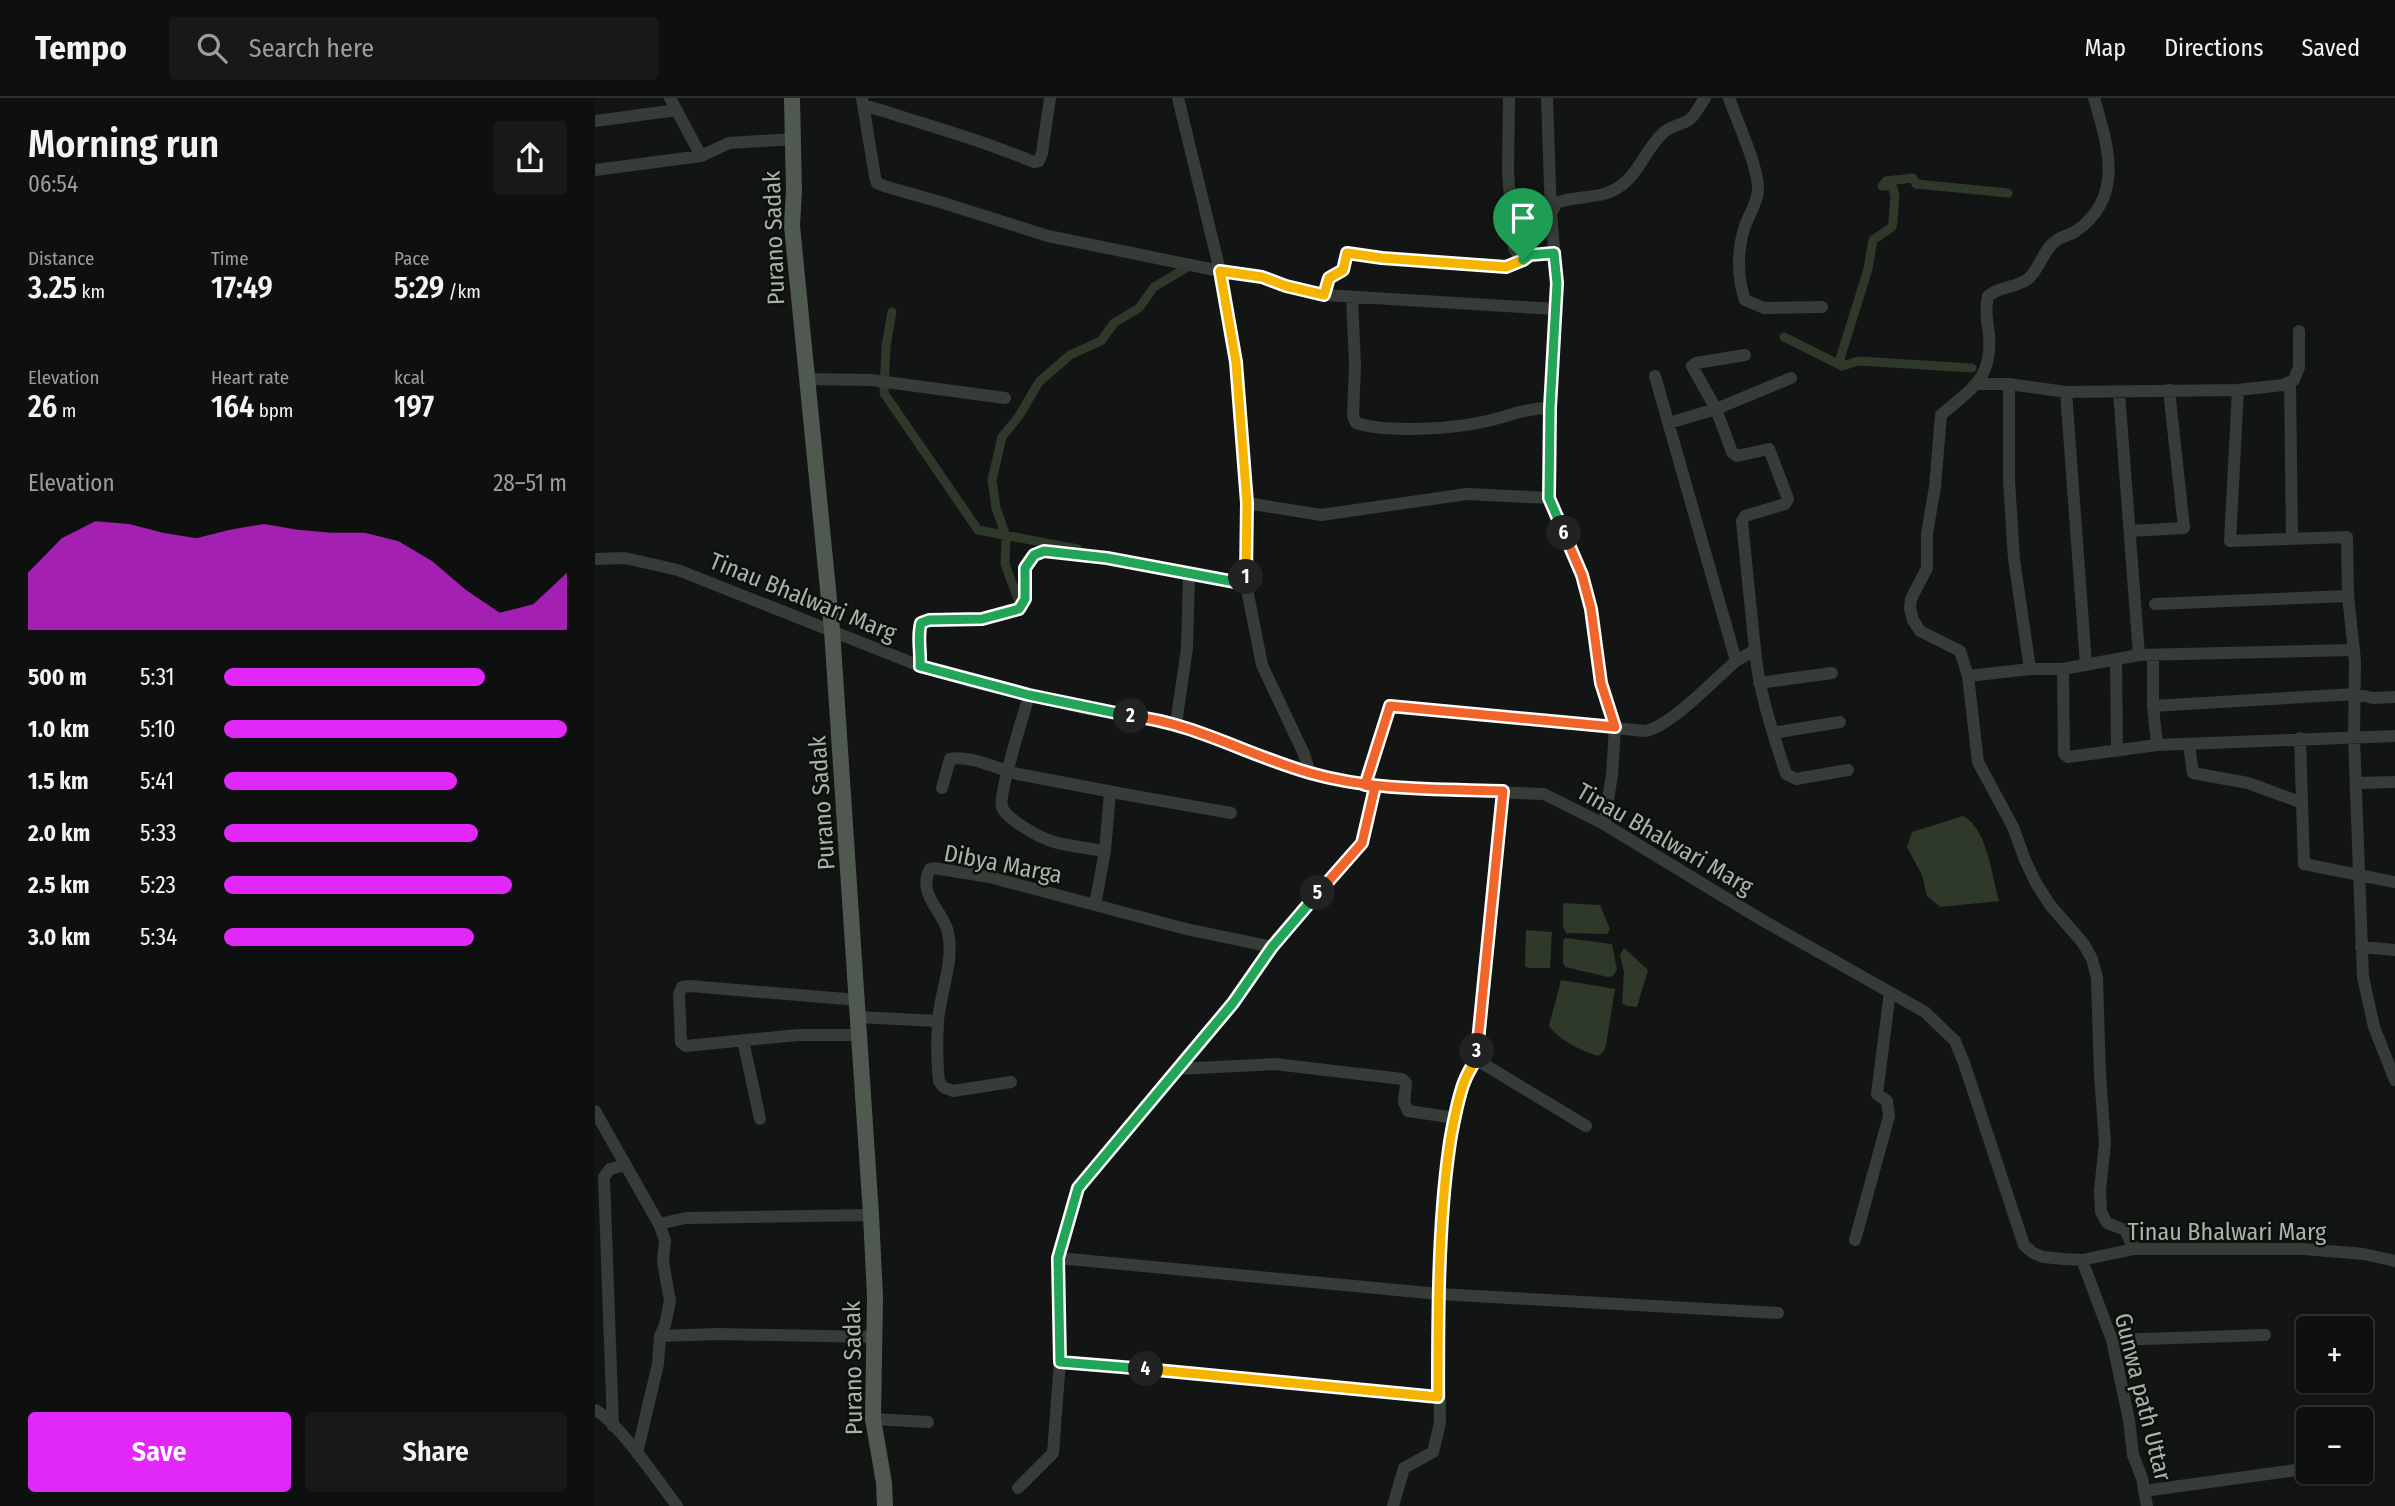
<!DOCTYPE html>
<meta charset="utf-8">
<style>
body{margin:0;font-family:"Fira Sans Condensed",sans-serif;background:#171918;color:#f1f3f6;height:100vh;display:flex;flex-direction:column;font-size:26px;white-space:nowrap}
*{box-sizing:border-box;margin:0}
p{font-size:23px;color:#9b9d9e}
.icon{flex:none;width:38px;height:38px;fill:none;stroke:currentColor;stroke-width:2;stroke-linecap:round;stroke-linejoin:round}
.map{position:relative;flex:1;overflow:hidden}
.panel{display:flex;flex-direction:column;background:#0e100f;width:595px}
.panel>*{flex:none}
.tools{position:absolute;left:1701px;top:1218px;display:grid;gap:14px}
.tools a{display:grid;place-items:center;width:77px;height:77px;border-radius:7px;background:#0e100f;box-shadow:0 2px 5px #0004,0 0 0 2px #2e302f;font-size:35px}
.pin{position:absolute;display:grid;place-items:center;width:60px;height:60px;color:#fff;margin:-72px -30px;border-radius:50% 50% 50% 0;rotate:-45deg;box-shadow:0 0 7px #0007}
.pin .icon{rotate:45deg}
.km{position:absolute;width:35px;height:35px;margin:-18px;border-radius:50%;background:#222;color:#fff;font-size:19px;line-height:35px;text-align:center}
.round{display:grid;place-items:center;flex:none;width:74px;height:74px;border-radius:7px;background:#171918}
.head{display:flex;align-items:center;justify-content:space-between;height:119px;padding:0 28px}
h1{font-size:38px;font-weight:600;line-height:52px}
.stats{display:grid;grid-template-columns:repeat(3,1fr);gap:10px;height:119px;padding:7px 28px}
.stats div{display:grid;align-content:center}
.stats b{font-size:30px;font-weight:600}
.stats small{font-size:19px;font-weight:400}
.stats p{font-size:19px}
.chart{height:196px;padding:14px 28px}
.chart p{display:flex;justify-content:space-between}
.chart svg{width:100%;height:126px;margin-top:7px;fill:#e228f9;opacity:.7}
.action{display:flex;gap:14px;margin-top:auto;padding:14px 28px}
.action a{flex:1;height:80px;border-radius:7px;background:#e228f9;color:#fff;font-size:28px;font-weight:600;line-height:80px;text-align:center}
.action a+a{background:#171918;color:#f1f3f6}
ul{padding:0 28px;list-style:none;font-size:23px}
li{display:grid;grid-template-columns:112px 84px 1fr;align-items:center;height:52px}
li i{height:18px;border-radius:9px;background:#e228f9}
header{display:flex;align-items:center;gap:42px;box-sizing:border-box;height:98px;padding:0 35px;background:#0e100f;border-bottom:2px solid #2e302f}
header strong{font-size:33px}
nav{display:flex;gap:38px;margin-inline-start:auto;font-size:24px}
.search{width:490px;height:63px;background:#171918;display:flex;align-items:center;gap:18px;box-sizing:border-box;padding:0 24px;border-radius:7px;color:#9b9d9e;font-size:26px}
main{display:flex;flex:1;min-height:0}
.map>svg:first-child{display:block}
</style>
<header>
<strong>Tempo</strong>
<div class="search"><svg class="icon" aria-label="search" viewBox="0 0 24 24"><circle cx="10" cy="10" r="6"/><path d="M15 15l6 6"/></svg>Search here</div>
<nav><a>Map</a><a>Directions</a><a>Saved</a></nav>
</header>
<main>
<section class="panel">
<div class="head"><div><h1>Morning run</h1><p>06:54</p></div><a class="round"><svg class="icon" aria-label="share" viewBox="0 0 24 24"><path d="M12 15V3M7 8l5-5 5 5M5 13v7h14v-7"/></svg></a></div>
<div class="stats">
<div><p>Distance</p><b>3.25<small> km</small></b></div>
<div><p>Time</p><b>17:49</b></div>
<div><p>Pace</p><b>5:29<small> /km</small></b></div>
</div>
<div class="stats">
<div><p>Elevation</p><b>26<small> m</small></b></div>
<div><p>Heart rate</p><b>164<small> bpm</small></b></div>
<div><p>kcal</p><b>197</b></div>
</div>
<div class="chart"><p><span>Elevation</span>28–51 m</p>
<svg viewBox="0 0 160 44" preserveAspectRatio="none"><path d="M0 44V24L10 12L20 6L30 7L40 10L50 12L60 9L70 7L80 9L90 10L100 10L110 13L120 20L130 30L140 38L150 35L160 24V44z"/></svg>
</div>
<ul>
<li><b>500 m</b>5:31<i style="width:76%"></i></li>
<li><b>1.0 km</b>5:10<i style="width:100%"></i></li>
<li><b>1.5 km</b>5:41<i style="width:68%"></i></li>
<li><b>2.0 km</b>5:33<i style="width:74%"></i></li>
<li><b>2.5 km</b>5:23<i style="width:84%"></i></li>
<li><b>3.0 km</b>5:34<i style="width:73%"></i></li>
</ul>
<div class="action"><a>Save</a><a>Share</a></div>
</section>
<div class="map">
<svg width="1800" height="1408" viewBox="0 0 1800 1408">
<rect width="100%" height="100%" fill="#131514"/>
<path fill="#2e3929" d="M1368 718C1392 730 1397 778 1404 803L1345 809 1332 798 1327 777 1312 749 1317 734Z
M968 805 1005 807 1015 831 1012 836 971 835 968 828Z
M931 832 957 834 955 870H934L930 868Z
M971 840 1017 846 1022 872 1018 878 1013 879 970 869 968 865V842Z
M1029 850 1053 872 1042 909 1032 908 1027 905 1029 874 1025 857Z
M966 882 1020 891 1011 947 1009 953 1003 958C987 953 964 942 954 928Z"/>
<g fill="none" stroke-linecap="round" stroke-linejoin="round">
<path stroke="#2e3929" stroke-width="9" d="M297 214 291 248 289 295 383 432 483 451
M1189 239 1247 268 1264 263 1377 270
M1247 268 1245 261 1273 171 1278 142 1297 129 1298 125 1300 97 1297 88H1287L1291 83 1318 80 1321 86 1413 95
M424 504 410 466 411 438 401 410 397 382 407 339 424 318 444 284 475 257 506 243 519 225 544 210 559 189 591 170"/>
<path stroke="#363c37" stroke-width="12" d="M75 0 106 58
M267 0 280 79 282 85 289 88 345 104 453 138 625 173 667 179 691 189 729 197 960 211
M583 0 625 173 641 264 652 405 651 486 667 567 709 656 715 675
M914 0 913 74 919 151 928 162 935 157 959 155
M952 0 956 116 962 185 955 310 954 400 987 477 996 511 1006 585 1020 629 1017 677 1009 726
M1134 0C1142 24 1164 69 1163 93 1162 105 1154 117 1150 128 1142 152 1142 179 1150 202L1169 210 1227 209
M1499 0C1513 48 1530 99 1481 133 1476 137 1467 138 1462 142 1448 151 1445 171 1433 181 1421 190 1405 188 1393 198 1390 212 1392 223 1394 236 1398 282 1375 291 1346 317L1340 389 1332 435V470L1316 501 1315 510 1318 522 1325 533 1365 553 1373 578 1383 664 1418 729 1430 762 1441 785 1455 807 1488 845 1497 861 1502 880 1505 977 1510 1045 1505 1092 1506 1114 1512 1125 1530 1132 1539 1151
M269 7C326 25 383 41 439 64L444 63 447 55 455 0
M0 23 82 12
M0 72 106 58 134 45 199 41
M956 116 961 105C981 97 1005 102 1024 89 1044 76 1051 50 1069 34 1076 28 1086 27 1094 22 1100 18 1105 7 1110 0
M729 197 734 180 748 172 752 155 787 160 897 168 911 169 928 162
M757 200 760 267 758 318 761 325C793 335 859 331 892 323 915 318 930 310 955 310
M1150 257 1101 265 1097 268 1121 311 1137 354 1142 358 1174 351 1193 401 1190 406 1150 418 1147 423 1160 552
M211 281 276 282 410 300
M1695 284 1697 441
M1383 286H1414L1471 294 1643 292 1688 287 1699 282 1704 269V233
M1414 286V383L1419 461 1435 571
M1643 292 1635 443 1752 439 1753 498 1760 563 1759 640 1768 879 1779 929 1800 982
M1471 294 1491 567
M1524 294 1544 557
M1074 325 1121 311 1196 280
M652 405 726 417 872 396 954 400
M1535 433 1589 430 1574 292
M0 461 30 460 83 472 325 568 377 584 488 610 581 626 715 675 780 689 949 696 1009 726 1167 822 1330 914 1360 943 1369 965 1429 1147 1438 1155 1448 1159 1469 1161 1487 1162 1539 1151H1709L1769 1156 1800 1163
M1560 506 1753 498
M1558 557V608L1562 647
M1521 561 1522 653
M1141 563 1160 552C1164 595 1178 635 1191 676L1201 681 1253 672
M325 568C326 554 322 539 326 525L334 522 387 521 424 511 430 501V470L439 457 449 453 512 460 651 486
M1468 571 1469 656 1473 659 1562 647 1800 638
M1373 578 1435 571H1468L1544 557 1759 552
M1164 585 1237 575
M434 597C429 616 403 696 407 709 411 721 444 739 456 743 472 748 492 750 510 753
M1558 608 1760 596 1778 600 1800 599
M581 626 592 550 594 477
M1178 635 1245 624
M1705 640 1709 766 1800 784
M1594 647 1598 675 1653 685 1705 704
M1761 685 1800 684
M770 687 795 608 1050 633C1075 629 1120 581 1141 563L1060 278
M347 690 355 661C376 657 402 671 423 676 494 690 565 703 636 715
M500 807 510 753 515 694
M1766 849 1800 852
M263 902 95 888 87 889 84 896 86 944 91 948 203 937H264
M263 919 343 923
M148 942 165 1021
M882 962 991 1028
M582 971 680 966 807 981 811 985 809 1004 813 1013 861 1020
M416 984 358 993 348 989 344 983C342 965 342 941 343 923 345 894 361 860 352 831 346 812 322 794 335 771L339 770 394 779 591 831 677 849
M0 1013 64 1126
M1260 1142 1294 1018 1292 1003 1282 996 1295 894
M463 1160 844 1196 1183 1215
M1487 1162 1517 1242 1534 1322 1538 1357 1547 1380 1552 1408
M65 1238 124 1236 278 1239
M1517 1242 1670 1237
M465 1263 843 1299
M0 1312C21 1321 66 1387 82 1408
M278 1321 333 1324
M18 1328 9 1079 15 1071 31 1067
M42 1355 63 1266 65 1238 70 1227 75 1203 68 1164 70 1142 64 1126 91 1120 276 1117
M423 1390 458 1355 465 1263 463 1160 483 1090 638 905 677 849 767 745 780 689
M1549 1393 1701 1372
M798 1408 809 1370 838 1354 845 1325 844 1196 851 1073 854 1047 869 983 882 962 908 693"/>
<path stroke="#505950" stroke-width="16" d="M197 0 199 92 197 128 237 532 276 1117 280 1199 278 1321 289 1385 290 1408"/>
</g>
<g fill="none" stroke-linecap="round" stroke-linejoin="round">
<defs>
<path id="split-1" d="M651 479 652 405 641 264 625 173 667 179 691 188 729 197 734 180 748 172 752 155 787 160 897 168 911 169 928 162"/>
<path id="split-2" d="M536 618 434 597 325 568C326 554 322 539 326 525L334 522 387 521 424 511 430 501V470L439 457 449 453 512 460 651 486V479"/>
<path id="split-3" d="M536 618C600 625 654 658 715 675 778 693 843 691 908 693L882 953"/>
<path id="split-4" d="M551 1271 843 1299C843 1219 843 1129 854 1051 856 1035 864 995 870 982 874 971 881 965 882 953"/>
<path id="split-5" d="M551 1271 465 1264 463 1160 483 1090 638 905 677 849 723 795"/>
<path id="split-6" d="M723 795 767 745 780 689 770 687 795 608 1020 629 1006 585 996 511 987 477 969 435"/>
<path id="split-7" d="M928 162 935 157 959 155 962 185 955 310 954 400 969 435"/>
</defs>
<use href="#split-1" stroke="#fff" stroke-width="14"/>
<use href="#split-2" stroke="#fff" stroke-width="14"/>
<use href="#split-3" stroke="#fff" stroke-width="14"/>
<use href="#split-4" stroke="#fff" stroke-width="14"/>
<use href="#split-5" stroke="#fff" stroke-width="14"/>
<use href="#split-6" stroke="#fff" stroke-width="14"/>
<use href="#split-7" stroke="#fff" stroke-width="14"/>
<use href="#split-1" stroke="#f5b400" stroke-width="9"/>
<use href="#split-2" stroke="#22a559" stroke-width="9"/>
<use href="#split-3" stroke="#f0652b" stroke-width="9"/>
<use href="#split-4" stroke="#f5b400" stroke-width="9"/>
<use href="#split-5" stroke="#22a559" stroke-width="9"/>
<use href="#split-6" stroke="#f0652b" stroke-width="9"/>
<use href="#split-7" stroke="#22a559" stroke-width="9"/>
</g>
<g text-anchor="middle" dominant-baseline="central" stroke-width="5" stroke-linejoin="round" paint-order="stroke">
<g font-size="24" fill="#a6b6a4" stroke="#0e100f">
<text transform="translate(179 140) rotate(-92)">Purano Sadak</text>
<text transform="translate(208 499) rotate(22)">Tinau Bhalwari Marg</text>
<text transform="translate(227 705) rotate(-94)">Purano Sadak</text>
<text transform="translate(1070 741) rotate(30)">Tinau Bhalwari Marg</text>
<text transform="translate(408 766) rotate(11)">Dibya Marga</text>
<text x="1632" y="1134">Tinau Bhalwari Marg</text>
<text transform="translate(258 1270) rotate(-91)">Purano Sadak</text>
<text transform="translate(1548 1299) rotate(76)">Gunwa path Uttar</text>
</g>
</g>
</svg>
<div class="tools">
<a>+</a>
<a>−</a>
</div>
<div class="pin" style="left:928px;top:162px;background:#1e9e55"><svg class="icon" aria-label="arrive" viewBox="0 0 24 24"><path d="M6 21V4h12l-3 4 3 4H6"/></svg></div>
<b class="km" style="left:651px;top:479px">1</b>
<b class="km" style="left:536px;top:618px">2</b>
<b class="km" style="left:882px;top:953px">3</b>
<b class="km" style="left:551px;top:1271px">4</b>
<b class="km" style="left:723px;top:795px">5</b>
<b class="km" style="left:969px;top:435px">6</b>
</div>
</main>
